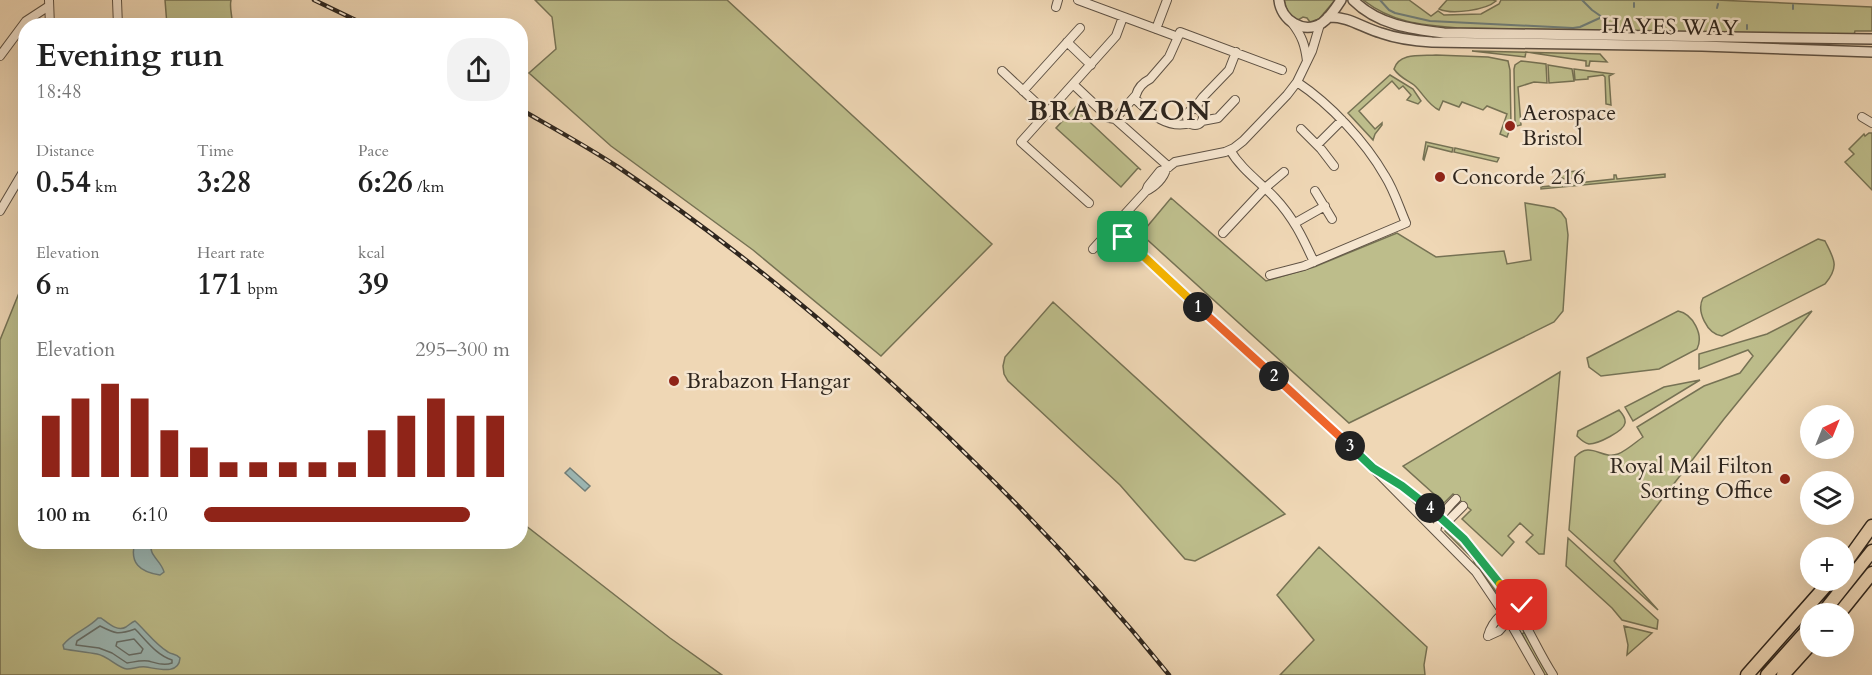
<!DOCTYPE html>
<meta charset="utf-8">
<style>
body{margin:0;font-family:Cardo,serif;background:#f2f2f2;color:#222;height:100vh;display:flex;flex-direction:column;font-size:22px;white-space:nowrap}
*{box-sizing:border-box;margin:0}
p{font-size:20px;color:#767676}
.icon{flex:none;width:33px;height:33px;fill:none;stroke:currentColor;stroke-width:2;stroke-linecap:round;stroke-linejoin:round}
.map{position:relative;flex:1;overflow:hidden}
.details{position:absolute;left:18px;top:18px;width:510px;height:531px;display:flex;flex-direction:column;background:#fff;border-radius:24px;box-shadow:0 6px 24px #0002}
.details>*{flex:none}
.needle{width:39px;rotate:43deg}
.fabs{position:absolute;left:1800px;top:405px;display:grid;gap:12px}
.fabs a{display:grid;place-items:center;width:54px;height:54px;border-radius:50%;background:#fff;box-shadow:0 6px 24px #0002;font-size:30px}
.pin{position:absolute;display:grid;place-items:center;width:51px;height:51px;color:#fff;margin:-26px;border-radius:12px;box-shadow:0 3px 9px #0006}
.km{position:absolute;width:30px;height:30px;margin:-15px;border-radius:50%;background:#222;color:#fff;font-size:16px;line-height:30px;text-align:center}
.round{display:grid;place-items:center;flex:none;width:63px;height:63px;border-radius:24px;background:#f2f2f2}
.overview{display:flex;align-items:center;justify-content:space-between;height:102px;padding:0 18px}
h1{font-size:33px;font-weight:600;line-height:45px}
.metrics{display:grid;grid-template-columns:repeat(3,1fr);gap:9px;height:102px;padding:6px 18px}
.metrics div{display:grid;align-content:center}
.metrics b{font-size:30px;font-weight:600}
.metrics small{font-size:16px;font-weight:400}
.metrics p{font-size:16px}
.chart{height:168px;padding:12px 18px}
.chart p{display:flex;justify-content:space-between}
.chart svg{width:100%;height:108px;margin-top:6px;stroke:#8f2418;stroke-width:6}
ul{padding:0 18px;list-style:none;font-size:20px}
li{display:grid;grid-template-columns:96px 72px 1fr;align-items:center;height:45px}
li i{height:15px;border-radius:8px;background:#8f2418}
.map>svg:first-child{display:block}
</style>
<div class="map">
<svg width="1872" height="675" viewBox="0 0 1872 675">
<rect width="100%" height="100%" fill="#efd7b5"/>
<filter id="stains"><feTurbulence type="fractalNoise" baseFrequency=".00333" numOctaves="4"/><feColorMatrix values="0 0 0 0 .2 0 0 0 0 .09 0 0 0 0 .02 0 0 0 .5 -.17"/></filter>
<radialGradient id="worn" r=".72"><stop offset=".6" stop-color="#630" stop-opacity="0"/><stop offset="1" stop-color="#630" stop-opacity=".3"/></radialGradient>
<path fill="#bdbd8b" stroke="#767254" stroke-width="1.5" d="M165 0H231C229 9 233 16 232 25H167Z
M535 0H727L992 244 881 356 753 250 611 146 529 73 556 49 552 17Z
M1284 0H1335L1319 19 1310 22 1307 18 1303 17 1298 20C1289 16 1286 9 1284 0Z
M1363 0H1409L1431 16 1438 11 1444 15 1481 14 1499 4 1501 0H1716L1872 7V31H1855L1854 35 1457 28C1421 25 1393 23 1363 0Z
M1447 0H1493L1496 1C1486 10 1452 15 1439 9Z
M1472 51 1600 54 1607 62 1590 61 1589 66H1586V61L1526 52 1525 57Z
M1436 55 1488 57 1508 61 1510 70 1511 126 1507 137 1500 134 1507 114 1487 106 1483 110 1462 102 1459 107 1443 101 1439 110C1428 105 1423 93 1414 85 1407 80 1399 77 1394 69 1399 52 1422 56 1436 55Z
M1521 61 1546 64 1547 83 1534 82 1518 87 1521 125 1517 126 1515 123 1514 69 1515 65Z
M1548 65 1572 69 1574 81 1549 83Z
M1574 69 1613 74 1609 76 1611 105 1606 104 1605 77 1603 75 1588 77V79L1575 80Z
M1390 75 1413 89 1421 101 1418 104 1407 100 1411 95 1403 86 1399 89 1392 81 1359 111 1375 129 1382 123V125L1375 134 1373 140 1348 113Z
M1084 98 1088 102 1079 112 1141 170 1138 168 1121 187 1056 128Z
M1869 133H1872V190L1845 162 1854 154 1849 149 1864 134 1865 136Z
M1426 142 1453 148 1452 152 1428 146 1424 160 1423 159Z
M1455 148 1499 158 1497 162 1454 152Z
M1584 170V177L1564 179 1561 177 1560 173Z
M1665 174V177L1541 189V187L1614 179V175H1616L1617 179Z
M1171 198 1266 281 1314 267 1397 233 1436 257 1504 251 1507 264 1531 260 1525 203 1554 208 1561 212 1566 219 1568 235 1563 311 1554 322 1349 423 1141 234Z
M1818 239 1825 241C1834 259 1840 266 1825 284L1722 336C1707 334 1696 311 1703 298Z
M25 278 26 542H520L521 522 670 638 722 675H0V340Z
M1053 302 1285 514 1195 561 1185 559 1120 485 1008 381 1004 374 1003 366 1005 357Z
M1678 311C1693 314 1704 335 1697 349L1659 369 1601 376 1589 367 1587 358Z
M1812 311 1724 419 1614 561 1658 610 1569 530 1575 457C1591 440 1601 460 1618 454 1626 451 1636 442 1643 437L1637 427 1704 386 1740 373 1753 356 1748 350 1699 369V354L1767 334Z
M1560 372 1544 554H1539L1526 542 1533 535 1520 523 1508 536 1514 542 1502 556 1462 519 1471 510 1453 494 1444 503 1403 466Z
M1700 380 1633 421 1625 407 1664 387Z
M1619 410C1622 414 1626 417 1625 423 1624 431 1598 444 1589 444 1584 443 1581 440 1577 436L1578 431Z
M1446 528 1475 558 1481 571 1503 601 1505 606H1503L1477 570 1473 559 1445 531Z
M1568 538 1658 620 1657 629 1622 620 1612 608 1566 566Z
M1319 547 1427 647 1424 665 1425 675H1280L1314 640 1277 595Z
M1624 626 1652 633 1627 655 1628 645Z
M1525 632 1549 675H1544L1522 634Z"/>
<path fill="#9cb8b5" stroke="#707e79" stroke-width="1.5" d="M570 468 590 486 585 491 565 473Z
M135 542H152C147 555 161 560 164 572L160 575C140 572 129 563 135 542Z
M98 618H101C108 623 117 632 126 627 129 625 132 622 135 621 146 631 155 644 168 652 172 655 176 653 180 658 179 675 159 669 146 667 139 666 133 669 127 669 118 668 108 656 97 654 86 652 75 651 64 649L63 645C72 633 88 629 98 618Z"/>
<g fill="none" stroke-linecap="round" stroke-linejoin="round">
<path stroke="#666f6a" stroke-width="1.5" d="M100 626C116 634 118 635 135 629 146 640 156 655 172 660V663C164 666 156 663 148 661 141 660 134 662 127 663L112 653 99 648 76 645 77 641Z
M134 639 143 649 141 653 129 655 116 646 117 642Z"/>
<path stroke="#707e79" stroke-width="2" d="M1380 0 1389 10 1395 13 1430 21 1573 28 1580 27 1602 17 1592 10 1582 0
M1634 7V3
M1717 8 1718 4
M1793 9V5
M1747 25V29
M1704 27 1705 23"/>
<defs>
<path id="minor" d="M49 0 50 26
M117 0 118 26
M1078 0 1178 37
M1056 7 1058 0
M1292 23C1302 36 1305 45 1307 61
M1156 29 1167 0
M1178 37 1180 32 1282 70
M1067 42 1091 65
M0 56 26 21 49 6
M1002 71 1047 113
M1074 85 1109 118 1115 119 1169 167
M1023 91 1080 28
M1134 98C1150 113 1167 130 1191 123
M1194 109 1203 97 1229 70 1236 52
M1187 117a8 8 0 1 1 16 0a8 8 0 1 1-16 0Z
M1862 117 1872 123
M1115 119 1136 95C1138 88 1144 82 1150 79L1169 57 1178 37
M1202 121 1218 118 1235 100
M1301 129 1321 149 1334 166
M1317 145 1342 120
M1230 150C1241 169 1260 182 1275 198 1293 217 1303 238 1314 262
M1146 191 1148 186 1160 171 1166 169 1175 162 1225 152 1234 148 1243 141 1287 95 1297 82 1312 51 1320 24
M1315 191 1332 219
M1089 203 1021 142 1116 36 1123 17
M0 211 26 167
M1295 223 1325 206
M1113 227 1123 237 1373 468 1476 572 1511 624 1540 675
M1223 233 1265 188 1284 172
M1093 249 1146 191C1155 187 1164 178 1166 169
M1270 275 1304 266 1406 223C1399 207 1394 190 1385 176 1365 141 1330 104 1297 82
M1385 475C1440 511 1486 557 1519 614 1531 634 1540 655 1553 675
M1445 524 1463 506
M1436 531C1439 517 1446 509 1456 499
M1488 636C1492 619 1509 606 1526 600
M1488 636 1499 631 1519 608"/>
<path id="tertiary" d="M1279 0C1281 20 1303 35 1322 23 1330 17 1336 8 1341 0
M1353 0C1378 25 1411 29 1444 33L1872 39
M1328 17C1348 16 1363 28 1381 33 1398 39 1415 41 1432 42L1702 46 1872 52"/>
<path id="primary" d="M1844 565 1872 526
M1822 614 1872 551
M1839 614 1872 573
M1747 675 1831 580
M1767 675 1810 627
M1783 675 1810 645"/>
</defs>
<use href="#minor" stroke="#5f5244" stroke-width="10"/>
<use href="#tertiary" stroke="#5f5244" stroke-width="12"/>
<use href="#primary" stroke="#2f261e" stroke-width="15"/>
<use href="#minor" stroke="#f5e5cf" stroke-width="8"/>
<use href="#tertiary" stroke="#f5e5cf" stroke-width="9"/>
<use href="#primary" stroke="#efd7b5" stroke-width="12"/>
<defs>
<path id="rail" d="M314 0 368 26
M520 109C553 128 586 146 618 167 744 252 862 351 970 458 1041 527 1107 598 1169 675"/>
</defs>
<use href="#rail" stroke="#2f261e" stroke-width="4.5"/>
<use href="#rail" stroke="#f5e5cf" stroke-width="2" stroke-dasharray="7" stroke-linecap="butt"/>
</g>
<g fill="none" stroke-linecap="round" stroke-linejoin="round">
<defs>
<path id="split-1" d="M1123 237 1198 307"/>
<path id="split-2" d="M1198 307 1274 376"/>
<path id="split-3" d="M1274 376 1350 446"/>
<path id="split-4" d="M1350 446 1373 468 1402 486 1430 508"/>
<path id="split-5" d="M1430 508 1464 539 1500 584"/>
<path id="split-6" d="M1500 584 1514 605 1526 600 1522 605"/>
</defs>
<use href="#split-1" stroke="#fff" stroke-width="12"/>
<use href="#split-2" stroke="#fff" stroke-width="12"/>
<use href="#split-3" stroke="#fff" stroke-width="12"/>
<use href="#split-4" stroke="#fff" stroke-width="12"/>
<use href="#split-5" stroke="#fff" stroke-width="12"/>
<use href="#split-6" stroke="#fff" stroke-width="12"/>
<use href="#split-1" stroke="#f5b400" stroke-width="8"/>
<use href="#split-2" stroke="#f0652b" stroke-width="8"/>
<use href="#split-3" stroke="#f0652b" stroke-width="8"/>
<use href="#split-4" stroke="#22a559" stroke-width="8"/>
<use href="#split-5" stroke="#22a559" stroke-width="8"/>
<use href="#split-6" stroke="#f5b400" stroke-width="8"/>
</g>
<g fill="#8f2418" stroke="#f5e5cf" stroke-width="2">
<circle cx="1510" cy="126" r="6"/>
<circle cx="1440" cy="177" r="6"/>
<circle cx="674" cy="381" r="6"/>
<circle cx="1785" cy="479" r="6"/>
</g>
<g text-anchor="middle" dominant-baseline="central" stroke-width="5" stroke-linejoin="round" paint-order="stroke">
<g font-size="22" fill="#2f261e" stroke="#f5e5cf">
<text transform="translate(1670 27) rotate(1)">HAYES WAY</text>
</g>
<g font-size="22" fill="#2f261e" stroke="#f5e5cf" text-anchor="start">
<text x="1522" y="113">Aerospace<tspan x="1522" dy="25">Bristol</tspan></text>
<text x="1452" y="177">Concorde 216</text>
<text x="686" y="381">Brabazon Hangar</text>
<text x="1773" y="466" text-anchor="end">Royal Mail Filton<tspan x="1773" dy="25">Sorting Office</tspan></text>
</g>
<g font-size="28" font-weight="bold" letter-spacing="1.5" fill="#2f261e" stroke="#f5e5cf">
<text x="1120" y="111">BRABAZON</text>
</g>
</g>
<rect width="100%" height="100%" filter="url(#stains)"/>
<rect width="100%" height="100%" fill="url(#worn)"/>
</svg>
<div class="fabs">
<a><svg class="needle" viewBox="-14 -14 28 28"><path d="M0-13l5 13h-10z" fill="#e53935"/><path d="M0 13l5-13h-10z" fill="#767676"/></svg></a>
<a><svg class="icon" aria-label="layers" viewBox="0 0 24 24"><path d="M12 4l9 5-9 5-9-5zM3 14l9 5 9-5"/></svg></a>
<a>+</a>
<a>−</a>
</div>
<div class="pin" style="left:1123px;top:237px;background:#1e9e55"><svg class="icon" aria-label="arrive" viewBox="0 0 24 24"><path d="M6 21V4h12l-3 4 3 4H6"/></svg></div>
<div class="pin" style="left:1522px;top:605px;background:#d93025"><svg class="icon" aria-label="check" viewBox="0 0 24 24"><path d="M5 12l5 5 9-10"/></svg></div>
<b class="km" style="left:1198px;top:307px">1</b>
<b class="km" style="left:1274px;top:376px">2</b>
<b class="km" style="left:1350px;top:446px">3</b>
<b class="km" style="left:1430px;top:508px">4</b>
<section class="details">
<div class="overview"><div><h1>Evening run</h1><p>18:48</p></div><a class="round"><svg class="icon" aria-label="share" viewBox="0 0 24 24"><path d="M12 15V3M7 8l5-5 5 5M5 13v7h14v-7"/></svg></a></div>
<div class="metrics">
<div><p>Distance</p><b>0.54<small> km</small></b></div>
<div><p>Time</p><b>3:28</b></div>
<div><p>Pace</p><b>6:26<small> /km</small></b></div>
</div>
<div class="metrics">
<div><p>Elevation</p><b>6<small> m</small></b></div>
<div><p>Heart rate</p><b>171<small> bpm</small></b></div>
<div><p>kcal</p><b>39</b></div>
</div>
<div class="chart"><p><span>Elevation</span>295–300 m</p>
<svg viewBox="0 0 160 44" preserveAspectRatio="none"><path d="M5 44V19M15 44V12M25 44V6M35 44V12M45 44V25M55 44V32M65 44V38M75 44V38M85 44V38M95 44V38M105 44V38M115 44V25M125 44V19M135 44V12M145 44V19M155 44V19"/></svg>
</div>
<ul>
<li><b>100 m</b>6:10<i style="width:87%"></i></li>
</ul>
</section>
</div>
